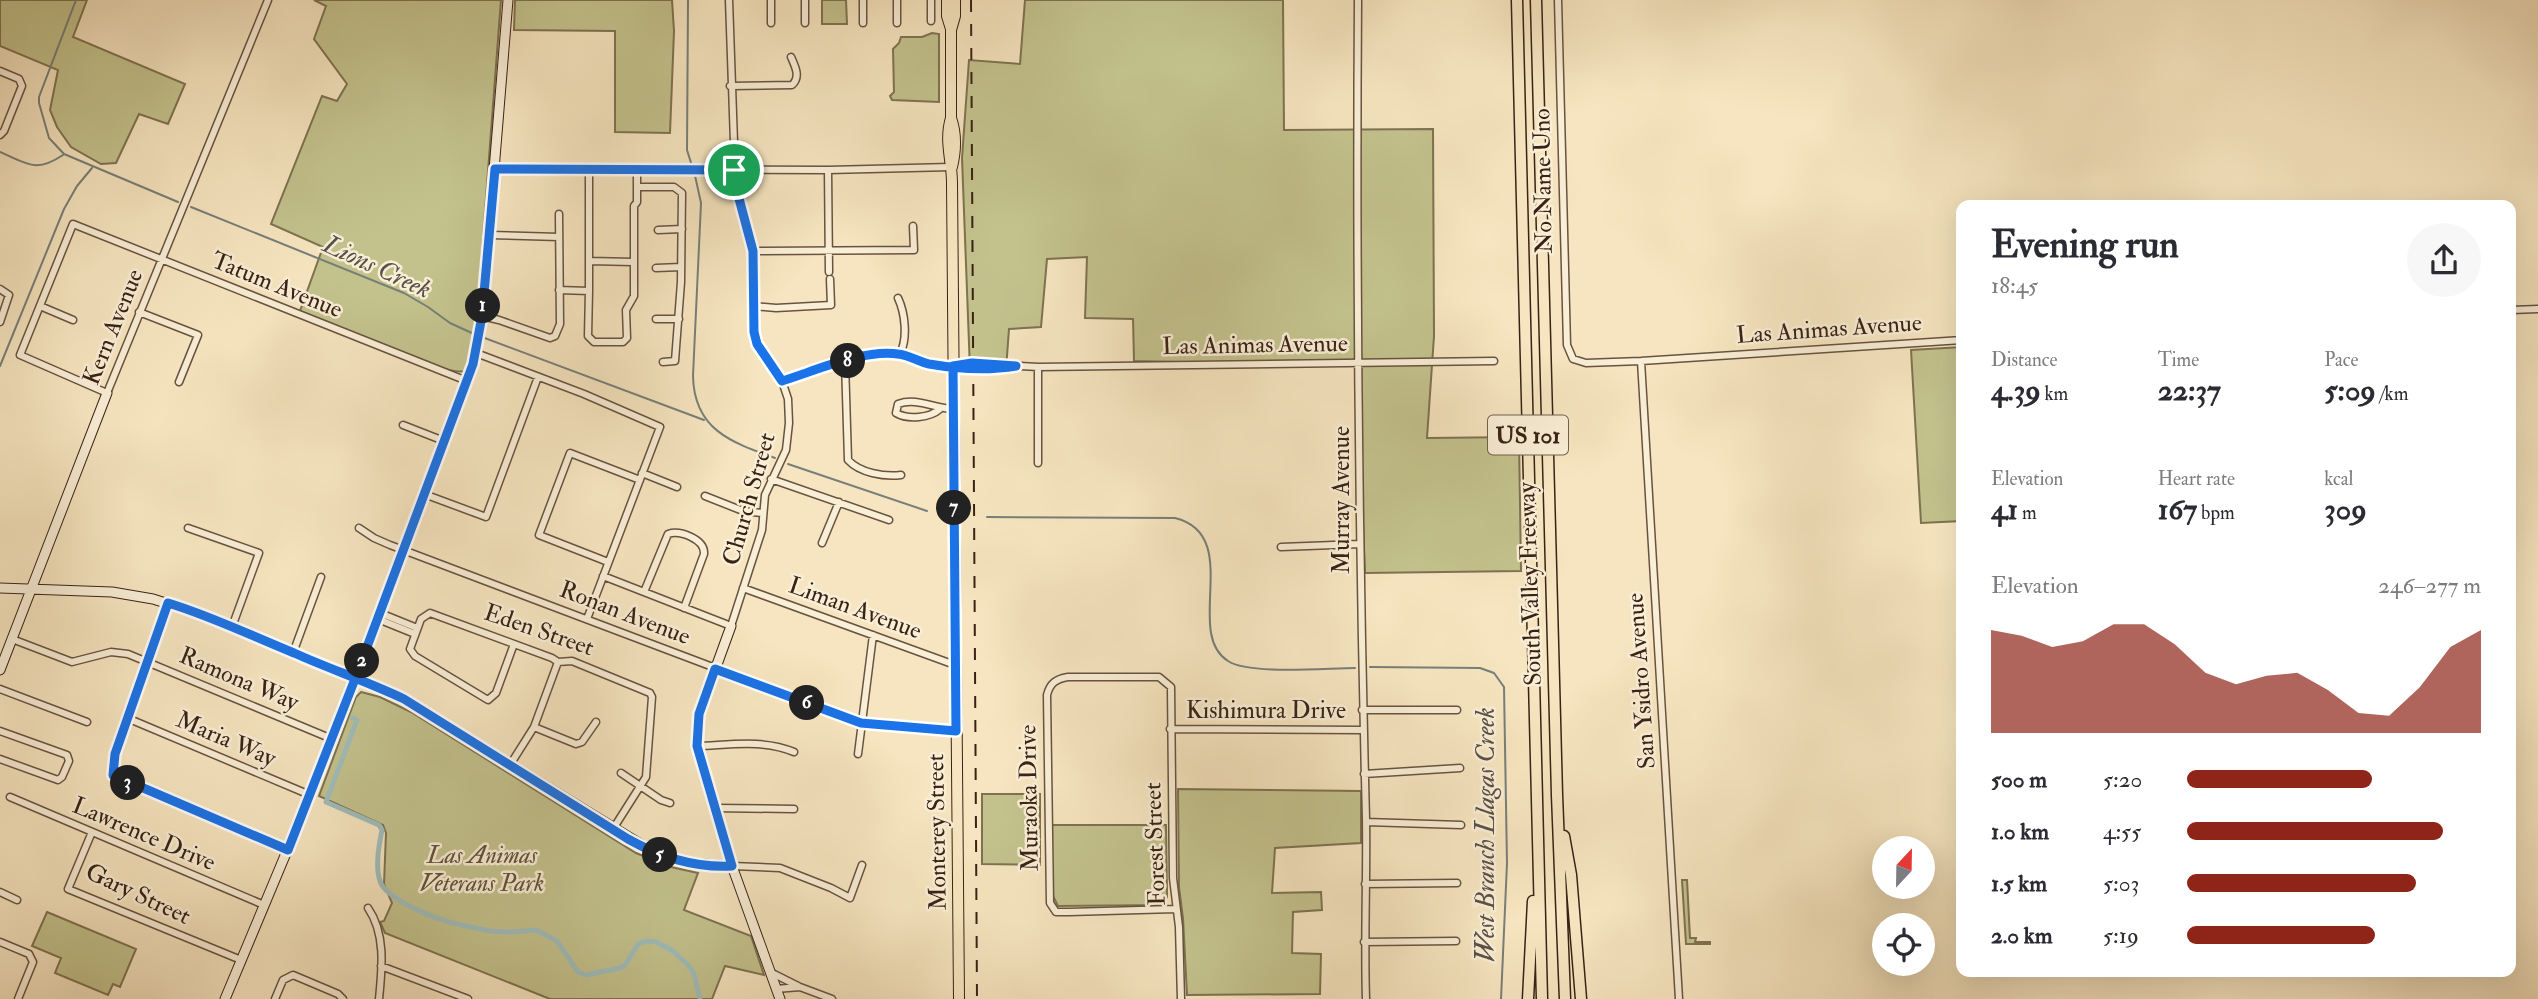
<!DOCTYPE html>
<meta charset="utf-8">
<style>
body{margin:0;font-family:"IM FELL Double Pica",serif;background:#f7f7f7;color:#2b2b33;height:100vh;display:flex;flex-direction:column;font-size:26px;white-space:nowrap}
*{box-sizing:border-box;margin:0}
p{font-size:23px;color:#7c7c81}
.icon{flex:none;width:38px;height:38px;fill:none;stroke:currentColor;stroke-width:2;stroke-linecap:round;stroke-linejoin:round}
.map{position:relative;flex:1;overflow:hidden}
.drawer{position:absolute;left:1956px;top:200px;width:560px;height:777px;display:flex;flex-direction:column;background:#fff;border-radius:14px;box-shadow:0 7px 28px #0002}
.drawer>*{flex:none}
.needle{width:46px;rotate:22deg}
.tools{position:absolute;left:1872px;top:836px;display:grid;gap:14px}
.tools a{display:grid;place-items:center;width:63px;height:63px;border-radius:50%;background:#fff;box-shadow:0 7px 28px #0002;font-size:35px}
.pin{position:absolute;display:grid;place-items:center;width:60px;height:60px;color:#fff;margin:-30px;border:4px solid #fff;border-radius:50%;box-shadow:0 2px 7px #0007}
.km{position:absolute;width:35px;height:35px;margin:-18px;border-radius:50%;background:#222;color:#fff;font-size:19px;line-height:35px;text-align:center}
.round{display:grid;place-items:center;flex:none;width:74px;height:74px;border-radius:37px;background:#f7f7f7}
.overview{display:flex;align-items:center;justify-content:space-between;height:119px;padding:0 35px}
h1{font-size:38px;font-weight:700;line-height:52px}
.metrics{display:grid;grid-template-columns:repeat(3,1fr);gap:10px;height:119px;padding:7px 35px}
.metrics div{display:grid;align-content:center}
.metrics b{font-size:30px;font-weight:700}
.metrics small{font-size:19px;font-weight:400}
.metrics p{font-size:19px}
.chart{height:196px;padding:14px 35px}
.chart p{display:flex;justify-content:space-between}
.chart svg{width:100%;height:126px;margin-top:7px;fill:#8f2418;opacity:.7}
ul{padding:0 35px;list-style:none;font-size:23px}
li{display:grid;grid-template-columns:112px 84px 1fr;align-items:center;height:52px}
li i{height:18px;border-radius:9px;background:#8f2418}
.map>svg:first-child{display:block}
</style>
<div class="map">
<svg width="2538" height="999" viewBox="0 0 2538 999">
<rect width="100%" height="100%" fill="#f6e5c0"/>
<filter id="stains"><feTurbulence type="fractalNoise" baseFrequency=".00286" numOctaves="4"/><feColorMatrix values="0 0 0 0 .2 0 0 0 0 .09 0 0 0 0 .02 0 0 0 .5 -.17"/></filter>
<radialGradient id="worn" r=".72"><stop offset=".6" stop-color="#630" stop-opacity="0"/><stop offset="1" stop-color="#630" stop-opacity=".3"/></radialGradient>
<path fill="#c3c28d" stroke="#7e7251" stroke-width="2" d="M0 0H87L73 37 185 84 168 124 139 114 116 163 101 164 71 147 57 127 50 110 58 70 0 46Z
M314 0H501L477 316 466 371C444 378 328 322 300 311L323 247 271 224 322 96 337 101 347 84 314 39 326 6Z
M515 0H672L674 31 670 133 615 132V31L514 30Z
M822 0H846L847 24H822Z
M1025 0H1283L1284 130 1433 129 1434 336 1427 438 1519 437 1521 571 1365 573 1360 446 1361 366 1134 361 1133 319 1085 318 1087 257 1047 259 1041 327 1009 329 1006 370H970L962 158 969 60 1020 64Z
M932 33 939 34V102L892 100 890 96 894 92 893 49 899 43 901 37H922Z
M1962 347V521L1921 523 1911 350Z
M361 692 380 697 411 712 636 853 671 867 698 873 684 910 751 936 764 975 725 966 712 999H550L385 933 380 922 384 921 392 903 384 884 386 833 383 825 319 796 356 697Z
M1178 789 1361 791V843L1275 848 1272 893 1321 892 1322 910 1293 912 1292 953 1321 954 1320 994 1187 995 1183 918 1179 887Z
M982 794H1040V865L982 864Z
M1052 825H1166L1167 889V897L1162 905 1058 906 1052 894Z
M1682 880H1687L1690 938H1696L1695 942H1710V944H1686Z
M47 912 136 949 120 987 113 984 108 995 55 973 61 958 32 946Z"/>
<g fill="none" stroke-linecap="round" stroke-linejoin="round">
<path stroke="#777f79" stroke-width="2" d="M76 0 39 97V103L49 138 64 154 178 202
M688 0 687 150 692 166
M0 152C28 164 36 173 63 155
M694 171 701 203 693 376C694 429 730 442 775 458
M191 207 404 293 428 307 450 323 474 334
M482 337 704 420
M0 366 64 209 77 186 92 168
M788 464 927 511
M987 517 1175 518C1244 535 1183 633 1228 661 1249 675 1326 668 1355 668
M1370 667 1480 668 1494 673 1504 687 1507 863 1501 999"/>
<path stroke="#a0bdbb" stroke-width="5" d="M353 718 357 720 326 802 379 825 382 830C379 845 375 866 380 881 385 898 429 916 446 921
M448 922 490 931 509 932 536 930 557 941 578 972 586 975 620 968 625 965 638 944 646 941 656 942 673 951 689 966 694 974 700 999"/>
<defs>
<path id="street" d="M268 0 107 393 20 355 73 224 467 381
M771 0V23
M805 0V23
M863 0V23
M897 0V23
M931 0V21
M1358 0C1356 273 1359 546 1366 819 1367 879 1364 939 1366 999
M1558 0 1567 345 1573 359 1586 363 1641 361 1962 340
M0 71 19 79 22 86 4 131 0 135
M730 86 792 85C801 77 795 66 791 57
M495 169 828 170 951 167
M828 170 829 272
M638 187H674L682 193 681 282 675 361 663 362
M658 230 682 229
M489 235 559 237
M753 251 914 250 913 226
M590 261 633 262
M656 268 681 267
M0 289 9 295 0 322
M559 290 589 291V170
M589 291 588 336 594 342H623L627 338 626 310 634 296V206L637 202V170
M898 298C905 313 908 338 900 354
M40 306 73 320
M753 306 776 308 831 305 830 279
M2511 310 2538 309
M139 312 198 335 179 382
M482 316 499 320 550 338 555 336 560 324 559 214
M656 319H679
M476 353 584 394 660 427 587 619
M1641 361 1679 999
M845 362 848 460C860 473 884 477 901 475
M953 366 965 363 1038 367 1494 361
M1038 367V463
M782 381 870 355 900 354 927 364 953 366 965 370 1011 367
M940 409C930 418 908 420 896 413L898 404C917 397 935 409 953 409
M403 425 444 441
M642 473 677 487
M771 479 889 520
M424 494 486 517 538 377
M705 496 743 511 762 513
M188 528 259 553 232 627
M359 528 374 538 390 545 861 723 956 731
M822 543 839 502
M1281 547 1360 544
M608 562 539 535 570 453 640 480
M603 576 731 626 762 530 765 495 786 450 789 423 788 399 782 381 757 344 754 332 753 251 737 191 735 171 729 0
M743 588 955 665
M644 592 668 534C680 530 705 539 704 554L684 608
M168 603 115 754 113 775 288 850
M380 613 417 628
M378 619 415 634
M12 639 72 662 111 652 128 654 332 739
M514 644 496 693 488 700 415 656 410 649 421 619 430 613 552 658 558 662 572 661 650 693 652 697 646 777 613 829
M293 653 321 577
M0 689 87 722
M1362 710H1457
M127 718 310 795
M534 727 576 744 582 742 596 722
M1170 729 1362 730
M0 731 67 755 69 761 62 777 58 780 0 759
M697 746C730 745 763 739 794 752
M858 754 873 635
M510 765 534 727 558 662
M621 773 661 800 670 803
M1364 774 1460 768
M10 797 264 905
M714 808 794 809
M1366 822 1461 825
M92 832 68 889 241 960
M732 866 780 868 831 888 850 898 862 865
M1365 884 1457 883
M0 892 17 900
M368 908C386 934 382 969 379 999
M1175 909 1069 912H1056L1050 903 1047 695C1050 683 1056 679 1068 677H1159L1171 687 1173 878 1179 927 1181 999
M0 942 29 954 33 962 18 999
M1364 942 1456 941
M381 966 468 999
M770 972 798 986
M776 989 800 987 832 999
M275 999 283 980 293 975 338 994 343 999"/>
<path id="secondary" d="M0 588 112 592 153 599 200 614 404 699 650 850 689 863 732 866
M731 626 699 714 697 746 732 866 780 999
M0 670 107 393
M225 999 307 803 473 364 482 316 508 0"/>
<path id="primary" d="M947 0V16L951 29
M955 0V16L951 30V118C944 141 952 160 952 183L959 999
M951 118C957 135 956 150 952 167"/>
<path id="highway" d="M1517 0 1542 999
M1536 0 1557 795 1565 999
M1564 836 1571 875 1581 999
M1528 999 1533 901"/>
</defs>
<use href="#street" stroke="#685340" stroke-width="9"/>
<use href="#secondary" stroke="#392215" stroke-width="11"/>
<use href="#primary" stroke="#392215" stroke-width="12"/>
<use href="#highway" stroke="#392215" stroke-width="13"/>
<use href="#street" stroke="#f9eed6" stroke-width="6"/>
<use href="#secondary" stroke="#f9eed6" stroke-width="9"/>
<use href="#primary" stroke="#f6e5c0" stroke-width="10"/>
<use href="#highway" stroke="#f6e5c0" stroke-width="10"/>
<path stroke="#392215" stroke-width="2" stroke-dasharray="12 12" stroke-linecap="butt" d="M971 0 977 999"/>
</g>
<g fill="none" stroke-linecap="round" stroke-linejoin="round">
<defs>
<path id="route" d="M734 170 495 169 482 316 473 364 355 679 288 850 113 775 115 754 168 603C211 616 252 636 294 653 330 669 368 682 404 699L628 839C660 857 695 868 732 866L697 746 699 714 715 669 861 723 956 731 953 366 972 363 1016 366C986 371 958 369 929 364 919 362 909 355 898 354 863 349 815 371 782 381L757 344 754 332 753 251 737 191 734 170"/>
</defs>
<use href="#route" stroke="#fff" stroke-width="14"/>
<use href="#route" stroke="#1a73e8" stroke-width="9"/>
</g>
<g text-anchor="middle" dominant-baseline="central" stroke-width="5" stroke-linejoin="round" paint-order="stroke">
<rect fill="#f9eed6" stroke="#735f4f" stroke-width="2" x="1488" y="415.5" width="80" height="39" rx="5"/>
<g font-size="23" font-weight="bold" fill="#392215">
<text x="1528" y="435">US 101</text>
</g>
<g font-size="24" fill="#392215" stroke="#f9eed6">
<text transform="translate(1543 181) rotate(-91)">No Name Uno</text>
<text transform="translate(277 285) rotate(22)">Tatum Avenue</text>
<text transform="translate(113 327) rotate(-68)">Kern Avenue</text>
<text transform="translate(1829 329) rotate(-4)">Las Animas Avenue</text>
<text transform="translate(1255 345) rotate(-1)">Las Animas Avenue</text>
<text transform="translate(749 499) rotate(-74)">Church Street</text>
<text transform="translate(1341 500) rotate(-90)">Murray Avenue</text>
<text transform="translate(1530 584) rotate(-92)">South Valley Freeway</text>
<text transform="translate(855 608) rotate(20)">Liman Avenue</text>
<text transform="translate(625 613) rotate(21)">Ronan Avenue</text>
<text transform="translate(539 630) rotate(19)">Eden Street</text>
<text transform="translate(239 679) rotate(23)">Ramona Way</text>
<text transform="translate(1641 681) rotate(-94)">San Ysidro Avenue</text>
<text x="1266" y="710">Kishimura Drive</text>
<text transform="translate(226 739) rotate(23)">Maria Way</text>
<text transform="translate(1029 798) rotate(-91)">Muraoka Drive</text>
<text transform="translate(937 832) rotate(-91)">Monterey Street</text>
<text transform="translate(144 834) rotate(23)">Lawrence Drive</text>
<text transform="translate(1155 844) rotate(-92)">Forest Street</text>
<text transform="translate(138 894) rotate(25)">Gary Street</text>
</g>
<g font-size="24" font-style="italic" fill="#625239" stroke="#f9eed6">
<text x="482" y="855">Las Animas<tspan x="482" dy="28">Veterans Park</tspan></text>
</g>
<g font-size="26" font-style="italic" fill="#585047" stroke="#f9eed6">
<text transform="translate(377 267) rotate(25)">Lions Creek</text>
<text transform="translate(1486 835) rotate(-90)">West Branch Llagas Creek</text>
</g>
</g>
<rect width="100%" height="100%" filter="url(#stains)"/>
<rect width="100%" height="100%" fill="url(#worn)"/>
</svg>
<div class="tools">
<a><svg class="needle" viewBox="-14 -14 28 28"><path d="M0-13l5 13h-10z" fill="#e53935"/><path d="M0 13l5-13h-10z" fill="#7c7c81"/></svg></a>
<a><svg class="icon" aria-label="locate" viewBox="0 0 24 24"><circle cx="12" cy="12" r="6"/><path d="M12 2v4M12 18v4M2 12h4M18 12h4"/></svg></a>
</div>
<div class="pin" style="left:734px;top:170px;background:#1e9e55"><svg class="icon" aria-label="arrive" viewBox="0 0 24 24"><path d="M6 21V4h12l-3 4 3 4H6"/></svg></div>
<b class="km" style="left:483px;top:306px">1</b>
<b class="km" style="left:362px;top:661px">2</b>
<b class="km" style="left:128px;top:783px">3</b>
<b class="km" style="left:660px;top:855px">5</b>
<b class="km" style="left:807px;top:703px">6</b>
<b class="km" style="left:954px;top:508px">7</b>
<b class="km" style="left:848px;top:361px">8</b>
<section class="drawer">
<div class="overview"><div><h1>Evening run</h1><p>18:45</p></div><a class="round"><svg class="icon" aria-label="share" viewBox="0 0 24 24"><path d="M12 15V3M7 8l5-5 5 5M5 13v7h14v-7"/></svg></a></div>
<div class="metrics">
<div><p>Distance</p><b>4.39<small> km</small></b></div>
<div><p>Time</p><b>22:37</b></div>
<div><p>Pace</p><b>5:09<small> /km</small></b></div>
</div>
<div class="metrics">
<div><p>Elevation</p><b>41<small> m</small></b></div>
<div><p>Heart rate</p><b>167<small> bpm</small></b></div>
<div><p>kcal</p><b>309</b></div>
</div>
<div class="chart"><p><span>Elevation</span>246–277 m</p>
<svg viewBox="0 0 160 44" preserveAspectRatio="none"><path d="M0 44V8L10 10L20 14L30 12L40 6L50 6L60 13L70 23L80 27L90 24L100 23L110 29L120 37L130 38L140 28L150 14L160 8V44z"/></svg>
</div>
<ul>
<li><b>500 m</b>5:20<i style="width:63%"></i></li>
<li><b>1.0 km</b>4:55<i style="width:87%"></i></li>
<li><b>1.5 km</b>5:03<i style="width:78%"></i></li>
<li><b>2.0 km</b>5:19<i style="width:64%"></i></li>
</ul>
</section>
</div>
